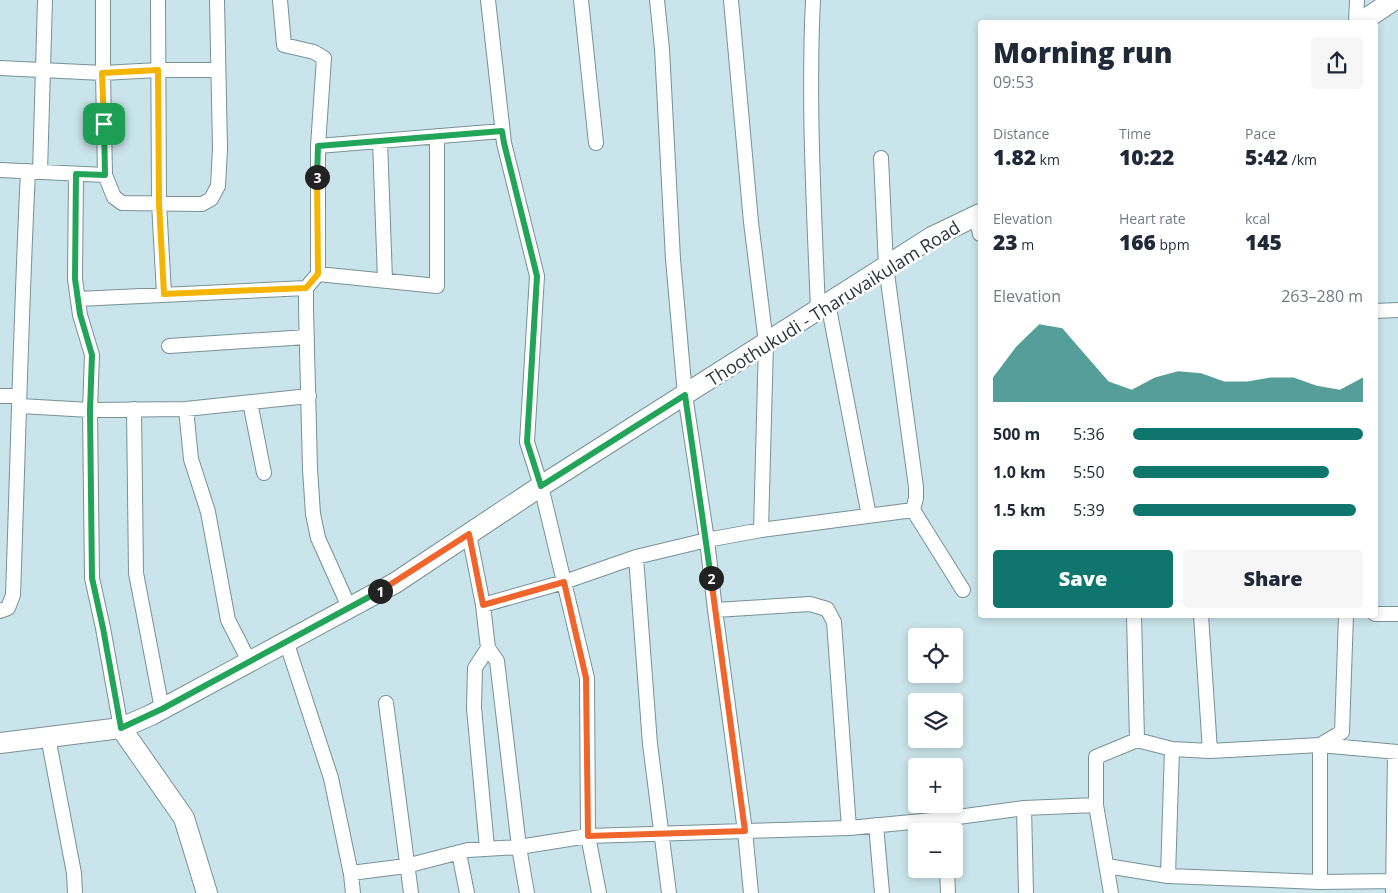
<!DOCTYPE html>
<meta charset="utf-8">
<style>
body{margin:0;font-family:"Open Sans",sans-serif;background:#f6f6f7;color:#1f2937;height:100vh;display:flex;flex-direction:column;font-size:19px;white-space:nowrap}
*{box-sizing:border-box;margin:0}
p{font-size:16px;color:#747a83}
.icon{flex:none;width:28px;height:28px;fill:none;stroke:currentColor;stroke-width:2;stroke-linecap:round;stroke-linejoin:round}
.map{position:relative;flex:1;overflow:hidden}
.drawer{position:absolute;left:978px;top:20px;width:400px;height:598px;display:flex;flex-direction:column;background:#fff;border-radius:5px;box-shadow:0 2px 8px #0003}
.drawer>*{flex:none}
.fabs{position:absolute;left:908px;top:628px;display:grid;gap:10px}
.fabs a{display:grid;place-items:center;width:55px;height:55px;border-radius:5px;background:#fff;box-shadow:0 2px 8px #0003;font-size:25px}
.pin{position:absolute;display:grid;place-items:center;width:42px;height:42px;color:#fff;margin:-21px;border-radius:10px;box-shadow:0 2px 8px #0006}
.km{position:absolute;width:25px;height:25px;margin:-12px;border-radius:50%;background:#222;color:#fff;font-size:14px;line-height:25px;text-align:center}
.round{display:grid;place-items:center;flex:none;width:52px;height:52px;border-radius:5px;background:#f6f6f7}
.summary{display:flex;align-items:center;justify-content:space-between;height:85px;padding:0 15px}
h1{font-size:28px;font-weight:800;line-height:38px}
.stats{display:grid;grid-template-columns:repeat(3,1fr);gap:8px;height:85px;padding:5px 15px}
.stats div{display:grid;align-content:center}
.stats b{font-size:21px;font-weight:800}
.stats small{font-size:14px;font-weight:400}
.stats p{font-size:14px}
.chart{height:140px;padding:10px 15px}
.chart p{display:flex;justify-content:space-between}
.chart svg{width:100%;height:90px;margin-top:5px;fill:#0f766e;opacity:.7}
.action{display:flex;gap:10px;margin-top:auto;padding:10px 15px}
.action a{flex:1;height:58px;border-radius:5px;background:#0f766e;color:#fff;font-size:20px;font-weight:800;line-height:58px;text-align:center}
.action a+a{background:#f6f6f7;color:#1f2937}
ul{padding:0 15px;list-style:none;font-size:16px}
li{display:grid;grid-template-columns:80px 60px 1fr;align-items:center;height:38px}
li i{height:12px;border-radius:6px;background:#0f766e}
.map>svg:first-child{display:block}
</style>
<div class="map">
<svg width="1398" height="893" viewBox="0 0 1398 893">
<rect width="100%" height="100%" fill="#c9e4ea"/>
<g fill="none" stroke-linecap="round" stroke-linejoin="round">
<defs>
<path id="street" d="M158 0 159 203 164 294
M280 0 284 45 314 52 324 58 318 146
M488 0 504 143 537 276 527 442 541 486 587 678 588 836 599 893
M581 0 596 143
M657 0 662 49 673 259 685 395 707 540 715 610 745 831 849 828 943 819 1024 808 1096 805 1111 893
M813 0C808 103 814 207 818 310
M1356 22 1357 0
M0 68 103 73 158 70H217
M380 141 385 280
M0 170 105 175 103 73V0
M40 172 45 0
M76 174 75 279 80 315 92 355 90 410 92 578 103 628 121 728
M105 175 114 197 122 203 202 204 211 199 218 186 220 149 217 0
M976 215 980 234
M318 274 437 286V136
M78 299 306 288
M828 303 869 516
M1375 311 1398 310
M169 346 307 337
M0 396H19
M250 402 264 473
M20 406 90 410 186 409 309 396
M134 409 136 573 162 709
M186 409 191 459 208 512 228 620 249 661
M913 510 963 590
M761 530 913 510 916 498V487L886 266 881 158
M469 534 483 605 488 648
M636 557 650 744 669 893
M483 605 564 582 636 557 707 540 761 530 766 343 751 222 731 0
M349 607 318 538 313 514 310 469 306 309V288L318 274V146L502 131
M715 610 810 604 827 609 834 622 849 828
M0 611 8 608 13 595C18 454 21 313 28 171
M1375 614H1398
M1201 615 1210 751
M286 641 331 778 351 874 353 893
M386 703 411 893
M48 737 74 873 75 893
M1137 740 1172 749 1210 751 1320 745 1398 752
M1096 805V757L1137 740 1134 615
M1024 808 1026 893
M876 825 882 893
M487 848 474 708 475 668 488 648 497 661 519 847 527 893
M459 853 467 893
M1107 866 1168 876 1320 882 1394 881
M947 869 948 893
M351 873 406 866 468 850 519 847 588 836 745 831 751 893
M1168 876 1172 749
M1320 882V745L1342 732 1346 615
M1393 893 1395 752"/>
<path id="secondary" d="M1361 22 1394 0
M121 728 184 818 207 893
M0 743 121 728 151 715 395 583 541 486 932 237 980 214"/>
</defs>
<use href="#street" stroke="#789197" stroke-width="16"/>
<use href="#secondary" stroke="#789197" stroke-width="22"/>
<use href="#street" stroke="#fff" stroke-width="14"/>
<use href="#secondary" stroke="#fff" stroke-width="20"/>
</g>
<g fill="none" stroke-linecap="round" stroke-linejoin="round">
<defs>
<path id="split-1" d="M104 124 105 175 76 174 75 279 80 314 92 355 90 410 92 578 103 628 121 728 162 709 380 591"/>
<path id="split-2" d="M380 591 469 534 483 605 564 582 586 678 588 836 745 831 711 578"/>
<path id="split-3" d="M317 177 318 146 502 131 504 143 537 276 527 442 541 486 685 395 711 578"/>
<path id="split-4" d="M104 124 102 73 158 70 159 203 164 294 306 288 318 274 317 177"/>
</defs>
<use href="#split-1" stroke="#fff" stroke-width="10"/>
<use href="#split-2" stroke="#fff" stroke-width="10"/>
<use href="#split-3" stroke="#fff" stroke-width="10"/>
<use href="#split-4" stroke="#fff" stroke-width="10"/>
<use href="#split-1" stroke="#22a559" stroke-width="6"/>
<use href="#split-2" stroke="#f0652b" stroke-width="6"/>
<use href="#split-3" stroke="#22a559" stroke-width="6"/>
<use href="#split-4" stroke="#f5b400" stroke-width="6"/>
</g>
<g text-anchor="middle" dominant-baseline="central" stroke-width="5" stroke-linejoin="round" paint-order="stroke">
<g font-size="18" fill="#2c3639" stroke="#fff">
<text transform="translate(833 303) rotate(-32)">Thoothukudi - Tharuvaikulam Road</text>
</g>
</g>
</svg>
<div class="fabs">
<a><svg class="icon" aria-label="locate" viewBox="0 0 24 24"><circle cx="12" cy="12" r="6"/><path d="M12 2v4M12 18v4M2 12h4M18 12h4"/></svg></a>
<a><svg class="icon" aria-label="layers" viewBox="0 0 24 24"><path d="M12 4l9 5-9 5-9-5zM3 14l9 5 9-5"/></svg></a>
<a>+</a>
<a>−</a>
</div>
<div class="pin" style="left:104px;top:124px;background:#1e9e55"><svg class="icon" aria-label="arrive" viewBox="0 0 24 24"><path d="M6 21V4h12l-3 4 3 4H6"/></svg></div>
<b class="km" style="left:380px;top:591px">1</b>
<b class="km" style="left:711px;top:578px">2</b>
<b class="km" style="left:317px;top:177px">3</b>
<section class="drawer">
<div class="summary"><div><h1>Morning run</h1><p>09:53</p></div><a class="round"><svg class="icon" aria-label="share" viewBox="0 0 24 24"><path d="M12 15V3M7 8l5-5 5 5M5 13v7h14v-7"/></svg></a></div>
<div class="stats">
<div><p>Distance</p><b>1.82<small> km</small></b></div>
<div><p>Time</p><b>10:22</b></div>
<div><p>Pace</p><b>5:42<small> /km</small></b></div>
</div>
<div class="stats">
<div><p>Elevation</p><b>23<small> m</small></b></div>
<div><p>Heart rate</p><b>166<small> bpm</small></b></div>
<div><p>kcal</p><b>145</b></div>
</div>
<div class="chart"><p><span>Elevation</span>263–280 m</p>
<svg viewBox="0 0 160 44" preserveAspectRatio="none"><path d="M0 44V32L10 17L20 6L30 8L40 21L50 34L60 38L70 32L80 29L90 30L100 34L110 34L120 32L130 32L140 36L150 38L160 32V44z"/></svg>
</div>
<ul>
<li><b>500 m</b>5:36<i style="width:100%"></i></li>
<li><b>1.0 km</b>5:50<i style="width:85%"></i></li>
<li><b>1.5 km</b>5:39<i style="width:97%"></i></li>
</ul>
<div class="action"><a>Save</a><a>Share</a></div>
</section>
</div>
